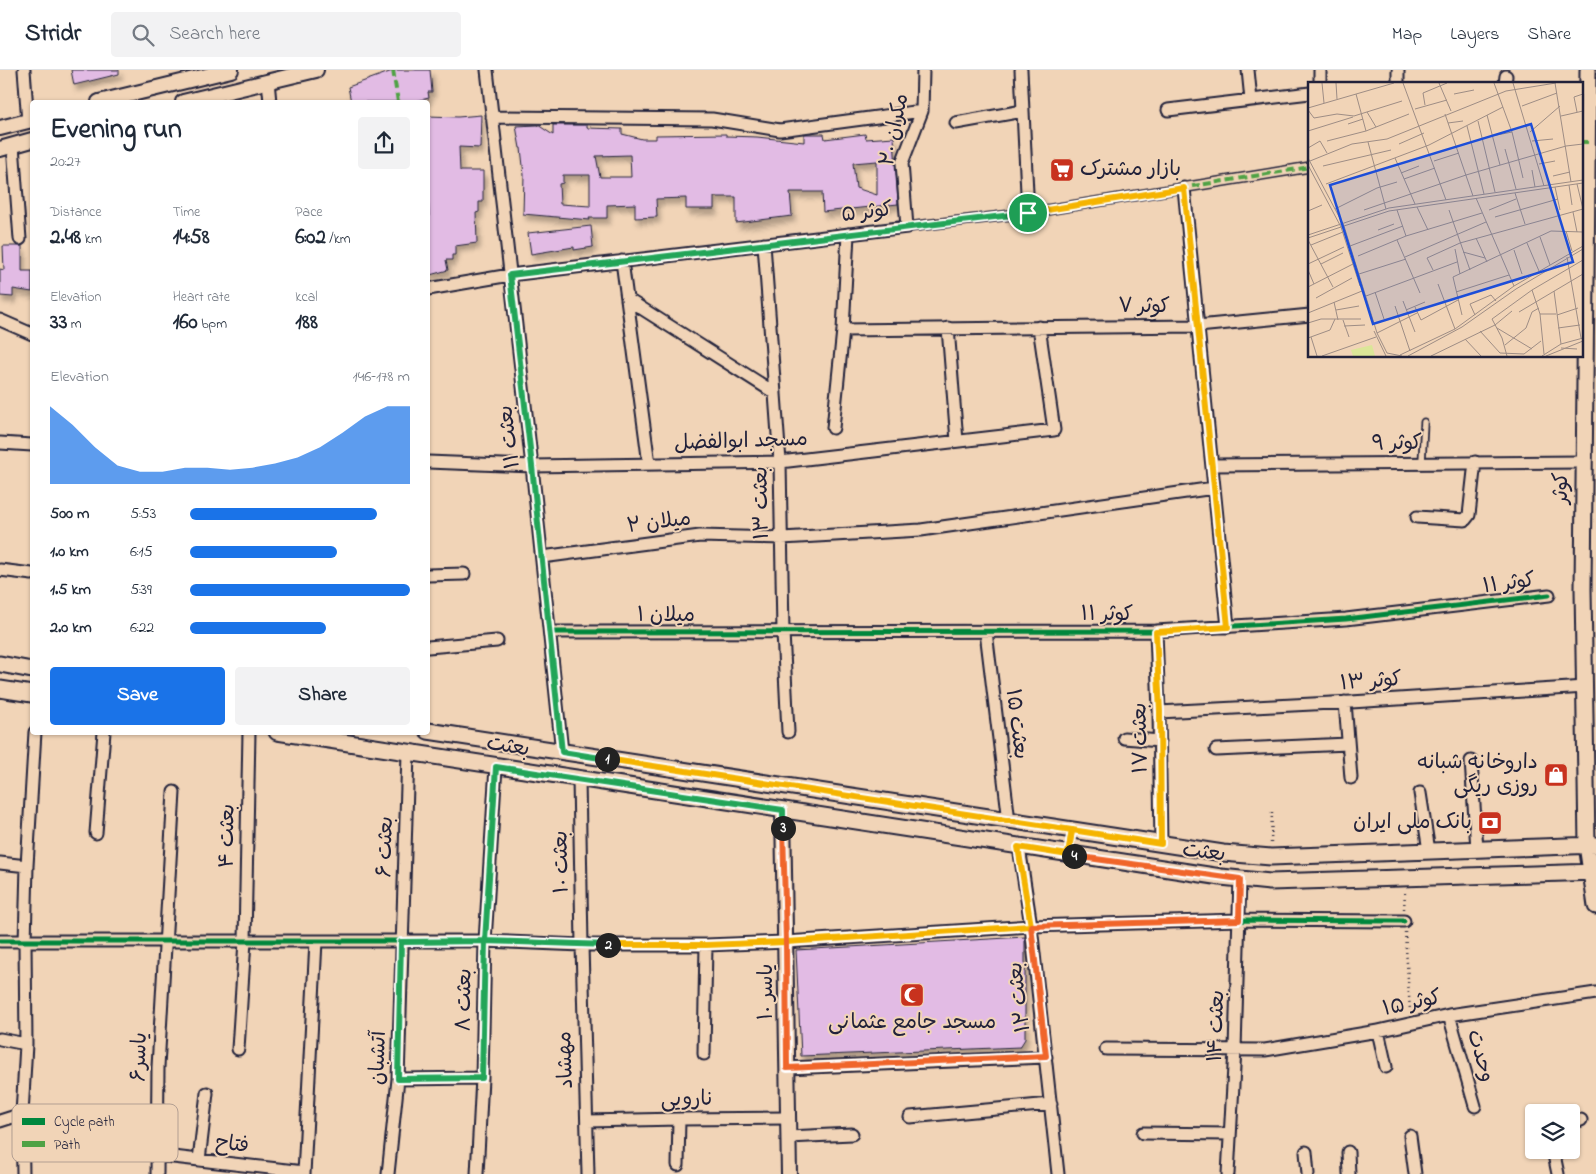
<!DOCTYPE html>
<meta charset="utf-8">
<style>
body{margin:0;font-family:"Indie Flower","Playpen Sans Arabic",sans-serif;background:#f2f2f3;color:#1f2937;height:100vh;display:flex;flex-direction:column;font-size:19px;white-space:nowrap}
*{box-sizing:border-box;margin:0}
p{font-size:16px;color:#747a83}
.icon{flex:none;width:28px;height:28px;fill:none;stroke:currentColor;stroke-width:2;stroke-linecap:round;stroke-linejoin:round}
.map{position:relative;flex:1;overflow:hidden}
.side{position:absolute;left:30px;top:30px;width:400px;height:635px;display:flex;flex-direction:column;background:#fff;border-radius:5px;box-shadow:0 1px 4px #0004}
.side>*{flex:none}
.buttons{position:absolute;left:1525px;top:1034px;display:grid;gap:10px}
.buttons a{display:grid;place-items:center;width:55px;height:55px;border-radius:5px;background:#fff;box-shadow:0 1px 4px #0004;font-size:25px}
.pin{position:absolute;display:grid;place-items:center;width:42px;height:42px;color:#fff;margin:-21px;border:2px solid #fff;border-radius:50%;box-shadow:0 1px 5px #0007}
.km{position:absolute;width:25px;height:25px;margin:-12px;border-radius:50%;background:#222;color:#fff;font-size:14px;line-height:25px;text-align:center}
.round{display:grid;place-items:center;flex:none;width:52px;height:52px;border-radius:5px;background:#f2f2f3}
.head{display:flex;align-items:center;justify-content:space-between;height:85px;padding:0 20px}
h1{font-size:28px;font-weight:700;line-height:38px}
.stats{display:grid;grid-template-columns:repeat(3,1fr);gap:8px;height:85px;padding:5px 20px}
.stats div{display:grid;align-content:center}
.stats b{font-size:21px;font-weight:700}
.stats small{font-size:14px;font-weight:400}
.stats p{font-size:14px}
.chart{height:140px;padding:10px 20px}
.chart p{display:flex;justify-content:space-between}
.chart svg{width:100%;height:90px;margin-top:5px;fill:#1a73e8;opacity:.7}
.cta{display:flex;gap:10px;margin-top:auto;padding:10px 20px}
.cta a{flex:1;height:58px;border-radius:5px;background:#1a73e8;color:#fff;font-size:20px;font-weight:700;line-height:58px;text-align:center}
.cta a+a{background:#f2f2f3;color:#1f2937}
ul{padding:0 20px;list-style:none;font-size:16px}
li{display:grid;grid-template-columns:80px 60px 1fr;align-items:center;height:38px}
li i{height:12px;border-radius:6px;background:#1a73e8}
header{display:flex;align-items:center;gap:30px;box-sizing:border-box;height:70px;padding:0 25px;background:#fff;border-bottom:1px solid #e0e1e3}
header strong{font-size:24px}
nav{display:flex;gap:28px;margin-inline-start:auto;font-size:18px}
.search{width:350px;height:45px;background:#f2f2f3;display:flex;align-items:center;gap:12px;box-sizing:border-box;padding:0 18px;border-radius:5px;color:#747a83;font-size:19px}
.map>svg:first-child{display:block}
</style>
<header>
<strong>Stridr</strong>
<div class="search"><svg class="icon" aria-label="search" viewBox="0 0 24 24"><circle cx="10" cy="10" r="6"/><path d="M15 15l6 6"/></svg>Search here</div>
<nav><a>Map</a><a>Layers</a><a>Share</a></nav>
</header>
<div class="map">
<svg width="1596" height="1104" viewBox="0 0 1596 1104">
<defs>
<filter id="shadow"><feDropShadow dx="3" dy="5.5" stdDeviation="2.5" flood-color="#0004"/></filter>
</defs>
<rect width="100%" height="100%" fill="#f1d4b7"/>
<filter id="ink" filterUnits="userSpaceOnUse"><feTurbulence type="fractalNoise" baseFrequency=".02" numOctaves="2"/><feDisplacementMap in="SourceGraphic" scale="10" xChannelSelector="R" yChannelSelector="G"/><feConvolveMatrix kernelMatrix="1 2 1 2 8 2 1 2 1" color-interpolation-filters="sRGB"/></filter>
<g filter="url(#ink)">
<path fill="#e2bbe4" stroke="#22223b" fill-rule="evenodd" filter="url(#shadow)" d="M71 0H119V4L74 15Z
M395 0H430L432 22H428L429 28 411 32H351L348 17Z
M481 45 480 78 459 77 460 101H483V132H479V142L476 143 477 173 455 176V185H452V190H446L448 200 430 205 428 179V146H429L428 119V46L458 47Z
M538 55 553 65V55H587V58L622 59V64L642 69H656V65L726 64V66L757 67 804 72V64H824L825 69 865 64 866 69 894 67 898 134 823 142 822 122H790L792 146 736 153V127H714V139H686V128L656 129 657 147 635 148V134L607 135V148H589L590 150 523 144 524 105 521 78H520L516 56ZM630 85 631 107H600L596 86ZM877 91V125L856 118 853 93ZM563 105H590V136L560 134 559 114 563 113Z
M591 156 593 177 574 180V177L531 184 528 163Z
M3 176H22V201H32V222L13 219V227L0 226V199L4 200Z
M1025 867V969L1020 977 801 986 796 880Z"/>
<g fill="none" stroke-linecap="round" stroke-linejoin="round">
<defs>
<path id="service" d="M1422 392 1424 352"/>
<path id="pedestrian" d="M907 157 1028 143 1310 97"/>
<path id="minor" d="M24 0 28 52
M487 0 532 396 562 682
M1021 0 1028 143
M1248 0 1251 30
M1320 0V14
M268 11 270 32
M1398 14V0
M1505 14 1506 6
M1168 40 1310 23
M492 47 712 49 780 60 922 41
M956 53 1023 41
M13 75 20 169
M1184 118 1228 557
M764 174 780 392 783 562 788 662
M622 191 649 394
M428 219 510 205 907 157 902 93 922 41 923 0
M627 229 775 323
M0 250 32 264
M948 258 957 371
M843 260 1198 256 1310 245
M833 358 843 260 848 164
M0 373 32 375
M428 392 532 396 780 392 1054 360 1039 257
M1212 395 1583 392
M1417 447 1465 450 1469 445 1475 392
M542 487 700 466 782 468 921 460 1214 418
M0 500 32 504
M428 505 464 504
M1156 561 1159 642 1161 774
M550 562 1156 561 1346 549 1549 525
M986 562 1009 751
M428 577 497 571
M1345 632 1351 708
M1159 642 1351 632 1586 617
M1124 668 1160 671
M1216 680 1348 674
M1471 691 1477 779
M579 709 582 875 588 1104
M1420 723 1429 781
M96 763 104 662
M1019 777 1031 856 1058 1104
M0 793 27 796
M0 871H485L582 875H706L786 872 1031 856 1239 850 1404 851
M1449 945 1475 1036
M1378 961 1386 997
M0 969 26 974
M238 979 245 871 249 662
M1106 979 1265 980 1378 961 1449 945 1596 923
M704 984 706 875
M787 998 1046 987
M398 1009 482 1008
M910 1047 1051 1034
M0 1051 22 1044
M587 1051 679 1049 788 1048
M1571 1053 1581 1050
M1143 1063 1229 1064
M1410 1066 1415 1104
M788 1067 852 1064
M1553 1080 1558 1104
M1306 1082 1308 1104
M1348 1082 1349 1104
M156 1085 304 1102
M199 1090 207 1023
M678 1095 679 1049
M23 1104 22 1044 26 974 25 872 27 796 35 662
M157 1104 158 997 174 722
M304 1104 316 871
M388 1104 398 1009 408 683
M477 1104 482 1008 485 871 496 697
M1228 1104 1235 979 1240 809"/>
<path id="tertiary" d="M99 32 231 0
M183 32 316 0
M0 58 32 50
M0 79 32 70
M783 740 789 1104"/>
<path id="secondary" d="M1588 0 1583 519 1587 775 1596 836
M0 594 32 600
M0 619 32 624
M428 661 1223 783 1271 787 1596 775
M277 662 1221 807 1270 812 1596 802"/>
</defs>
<use href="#service" stroke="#22223b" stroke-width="9"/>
<use href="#pedestrian" stroke="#22223b" stroke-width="12"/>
<use href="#minor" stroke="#22223b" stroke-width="15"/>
<use href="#tertiary" stroke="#22223b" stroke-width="18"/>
<use href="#secondary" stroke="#22223b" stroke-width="19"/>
<path stroke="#22223b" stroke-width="2.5" stroke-dasharray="1 4" stroke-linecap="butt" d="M1271 773 1272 742
M1404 839 1405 822
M1405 862 1410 941"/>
<use href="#service" stroke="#f1d4b7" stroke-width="5.5"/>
<use href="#pedestrian" stroke="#f1d4b7" stroke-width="9"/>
<use href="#minor" stroke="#f1d4b7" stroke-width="11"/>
<use href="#tertiary" stroke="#f1d4b7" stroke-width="14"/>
<use href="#secondary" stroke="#f1d4b7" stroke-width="15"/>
<path stroke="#50a245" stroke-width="4" stroke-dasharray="8 4" stroke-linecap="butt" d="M393 0 398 32
M1582 72H1588
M907 157 1028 143 1310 97"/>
<defs>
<path id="cycleway" d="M550 562 1156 561 1346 549 1549 525
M0 871H485L582 875H706L786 872 1031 856 1239 850 1404 851"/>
</defs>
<use href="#cycleway" stroke="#f1d4b7" stroke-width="8"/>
<use href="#cycleway" stroke="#00873e" stroke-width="5"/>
</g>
</g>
<g fill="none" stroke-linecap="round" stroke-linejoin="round" filter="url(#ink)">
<defs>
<path id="split-1" d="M607 689 562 682 532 396 510 205 1028 143"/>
<path id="split-2" d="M607 689 1072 760 1068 785 1018 777 1031 856 786 872 706 875H608"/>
<path id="split-3" d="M608 875 485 871 482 1008 398 1009 401 872 485 871 496 697 783 740V758"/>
<path id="split-4" d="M783 758 786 872 787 998 1046 986 1031 856 1239 850 1240 809 1074 786"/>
<path id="split-5" d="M1028 143 1184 118 1228 557 1156 562 1160 642 1161 774 1072 760 1068 785 1074 786"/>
</defs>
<use href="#split-1" stroke="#fff" stroke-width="10"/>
<use href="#split-2" stroke="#fff" stroke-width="10"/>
<use href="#split-3" stroke="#fff" stroke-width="10"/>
<use href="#split-4" stroke="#fff" stroke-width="10"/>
<use href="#split-5" stroke="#fff" stroke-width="10"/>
<use href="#split-1" stroke="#22a559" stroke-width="6"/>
<use href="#split-2" stroke="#f5b400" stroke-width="6"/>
<use href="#split-3" stroke="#22a559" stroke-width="6"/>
<use href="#split-4" stroke="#f0652b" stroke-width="6"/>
<use href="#split-5" stroke="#f5b400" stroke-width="6"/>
</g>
<defs>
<symbol id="supermarket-square" viewBox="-11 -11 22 22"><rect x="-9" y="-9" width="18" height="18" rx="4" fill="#c8321e" stroke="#f1d4b7"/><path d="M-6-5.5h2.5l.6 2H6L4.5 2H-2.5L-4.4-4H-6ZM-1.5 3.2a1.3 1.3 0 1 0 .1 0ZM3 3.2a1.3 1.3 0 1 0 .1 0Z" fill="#fff"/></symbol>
<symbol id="shop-square" viewBox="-11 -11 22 22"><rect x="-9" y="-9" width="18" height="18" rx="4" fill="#c8321e" stroke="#f1d4b7"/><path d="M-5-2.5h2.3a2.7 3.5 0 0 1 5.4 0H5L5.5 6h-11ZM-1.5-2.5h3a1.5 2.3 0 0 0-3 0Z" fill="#fff"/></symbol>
<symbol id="bank-square" viewBox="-11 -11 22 22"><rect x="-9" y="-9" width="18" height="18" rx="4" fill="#c8321e" stroke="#f1d4b7"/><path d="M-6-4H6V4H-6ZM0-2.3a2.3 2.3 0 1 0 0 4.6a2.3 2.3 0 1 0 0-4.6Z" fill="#fff"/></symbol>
<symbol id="mosque-square" viewBox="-11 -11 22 22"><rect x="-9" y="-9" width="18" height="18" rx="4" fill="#c8321e" stroke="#f1d4b7"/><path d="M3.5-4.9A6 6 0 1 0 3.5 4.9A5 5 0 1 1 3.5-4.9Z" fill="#fff"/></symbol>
</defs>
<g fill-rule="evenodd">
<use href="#supermarket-square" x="1048" y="86" width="28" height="28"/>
<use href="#shop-square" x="1542" y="691" width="28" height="28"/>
<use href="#bank-square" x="1476" y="739" width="28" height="28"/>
<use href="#mosque-square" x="898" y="911" width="28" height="28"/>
</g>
<g text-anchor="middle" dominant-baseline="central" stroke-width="4" stroke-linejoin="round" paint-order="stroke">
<g font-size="21" fill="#22223b" stroke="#f1d4b7">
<text transform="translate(895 60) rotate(-78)">مکران ۲۰</text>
<text transform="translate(867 143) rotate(-7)">کوثر ۵</text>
<text x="1144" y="237">کوثر ۷</text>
<text transform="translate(510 367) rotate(-97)">بعثت ۱۱</text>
<text transform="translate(741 372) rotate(-2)">مسجد ابوالفضل</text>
<text transform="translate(1397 374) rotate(-1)">کوثر ۹</text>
<text transform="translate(1562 418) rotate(-90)">کوثر</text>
<text transform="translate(762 433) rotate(-91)">بعثت ۱۳</text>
<text transform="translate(659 453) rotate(-7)">میلان ۲</text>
<text transform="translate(1509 514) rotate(-7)">کوثر ۱۱</text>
<text x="1107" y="545">کوثر ۱۱</text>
<text x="666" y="546">میلان ۱</text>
<text transform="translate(1371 612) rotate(-4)">کوثر ۱۳</text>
<text transform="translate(1016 654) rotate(83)">بعثت ۱۵</text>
<text transform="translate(1141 668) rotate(-91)">بعثت ۱۷</text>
<text transform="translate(508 677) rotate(9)">بعثت</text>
<text transform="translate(228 766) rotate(-89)">بعثت ۴</text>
<text transform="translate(386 777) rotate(-88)">بعثت ۶</text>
<text transform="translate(1204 783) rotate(7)">بعثت</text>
<text transform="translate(562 792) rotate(-91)">بعثت ۱۰</text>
<text transform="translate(767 922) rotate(-90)">یاسر ۱۰</text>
<text transform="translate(1020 927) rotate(-97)">بعثت ۱۲</text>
<text transform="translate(465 930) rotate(-89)">بعثت ۸</text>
<text transform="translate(1412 934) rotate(-12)">کوثر ۱۵</text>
<text transform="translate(1217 956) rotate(-88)">بعثت ۱۴</text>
<text transform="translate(1480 986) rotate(74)">وحدت</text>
<text transform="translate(140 987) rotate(-88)">یاسر۶</text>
<text transform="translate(379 988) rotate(-88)">آتشبان</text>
<text transform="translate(566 990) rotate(-92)">مهشاد</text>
<text transform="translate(687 1030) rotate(-1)">نارویی</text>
<text transform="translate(232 1075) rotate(7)">فتاح</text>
</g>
<g font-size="21" fill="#22223b" stroke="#f1d4b7" text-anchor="end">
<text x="1080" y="100" text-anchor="start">بازار مشترک</text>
<text x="1538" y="693">داروخانه شبانه<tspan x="1538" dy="24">روزی ریگی</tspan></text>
<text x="1472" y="753">بانک ملی ایران</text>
<text x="912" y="953" text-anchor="middle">مسجد جامع عثمانی</text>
</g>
</g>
<g transform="translate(1308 12)">
<rect width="275" height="275" fill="#f1d4b7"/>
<path d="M64 263 67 274H45L43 268Z" fill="#dbe698"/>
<path fill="none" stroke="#9e8d85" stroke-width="1" d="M14 1 16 21M28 1 29 17M95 1 138 118M131 1 143 29M186 1 204 50 215 96M205 1 236 104M247 1 263 100M48 12 58 49M146 12 166 8M117 23 115 11 139 1M214 24 249 11M0 26 86 1M107 27 139 18M0 28 6 36 29 32 46 34 94 19M59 30 68 45M269 30 266 15 275 12M137 32 165 114M179 33 192 83M253 34 275 29M170 39 187 110M140 41 155 39M40 42 55 37M159 44 176 112M0 49 45 35M222 50 252 24M184 54 204 50M19 59 58 49 101 32M224 59 245 57M60 60 78 127M91 62 116 51M0 66 12 59 19 71M197 67 208 107M0 76 36 144 69 251 79 271 94 274M87 76 107 122M2 79 44 62 79 57 198 9 248 1M126 79 151 71M231 82 247 79M0 83 33 145 52 204M15 84 83 68M224 88 227 105M93 91 111 84M245 94 262 90M96 97 127 86M18 102 121 63 195 25M261 103 264 123M247 105 252 128M207 111 217 142M168 116 206 204M109 125 120 148M27 127 69 106 89 100M56 128 158 93 258 64 275 62M89 128 98 154M141 128 162 188M181 128 208 117M0 129 14 123M265 130 269 150M187 135 250 117M70 148 86 142M258 149 264 169M0 153 81 126 275 98M232 155 242 183M0 156 81 129 275 101M168 156 179 180M0 158 25 205M89 158 112 211M219 161 231 189M3 163 35 150M42 164 95 144M147 167 152 192M206 168 214 192M155 170 177 176M50 174 98 154 174 131M97 175 178 140M259 175 273 256M0 182 36 165M13 182 35 171M0 188 6 202M125 188 119 176 152 161 275 127 269 102M51 192 98 177M130 202 147 247M0 205 45 182M224 208 232 232 236 272M246 209 253 262M67 210 76 237M148 210 201 193M58 214 149 180M8 216 44 196M95 219 107 250M26 220 30 238M87 224 102 269M107 225 113 238 150 218M28 228 51 224M98 228 117 220M211 230 275 192M0 231 54 209M232 232H248M154 233 145 195 243 149 275 150M167 233 162 222 183 213 188 219M249 233 270 226M35 238 41 255M0 241 13 237H53M36 244 57 243M189 246 224 267M250 246 272 243M66 249 78 274M172 249 192 271 216 272 233 259M69 251 109 231M3 255 9 274M0 256 22 248 27 237M157 257 173 274M197 263 218 246 224 230 231 226M253 266 269 267M92 273 147 247 206 204 275 164M14 274 68 255M100 274 154 245 208 207 275 167M123 274 187 243 204 229M199 274 194 256 184 237 224 208 275 178M234 274 253 262 275 256M238 274 275 259"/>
<path fill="#1d4ed8" fill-opacity="0.15" stroke="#1d4ed8" stroke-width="2.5" d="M223 42 265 180 65 242 22 103Z"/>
<rect width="275" height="275" fill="none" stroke="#22223b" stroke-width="2.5"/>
</g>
<rect x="12" y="1034" width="166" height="58" rx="8" fill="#f1d4b7" stroke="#b39f92" stroke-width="1"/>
<rect x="22" y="1048" width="23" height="7" fill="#00873e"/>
<rect x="22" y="1071" width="23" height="6" fill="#50a245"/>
<g font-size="14" fill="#22223b">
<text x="54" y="1056">Cycle path</text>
<text x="54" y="1079">Path</text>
</g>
</svg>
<div class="buttons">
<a><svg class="icon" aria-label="layers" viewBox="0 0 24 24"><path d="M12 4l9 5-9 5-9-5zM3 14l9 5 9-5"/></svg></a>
</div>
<div class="pin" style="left:1028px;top:143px;background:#1e9e55"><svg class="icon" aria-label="arrive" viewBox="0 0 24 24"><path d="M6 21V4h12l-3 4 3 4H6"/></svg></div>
<b class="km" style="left:607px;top:689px">1</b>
<b class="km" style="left:608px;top:875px">2</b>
<b class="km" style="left:783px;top:758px">3</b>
<b class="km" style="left:1074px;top:786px">4</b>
<section class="side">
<div class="head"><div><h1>Evening run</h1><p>20:27</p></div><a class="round"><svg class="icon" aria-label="share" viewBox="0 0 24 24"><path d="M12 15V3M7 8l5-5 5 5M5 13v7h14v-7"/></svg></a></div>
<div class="stats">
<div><p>Distance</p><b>2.48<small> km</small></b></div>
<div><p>Time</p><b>14:58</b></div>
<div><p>Pace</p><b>6:02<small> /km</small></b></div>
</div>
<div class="stats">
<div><p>Elevation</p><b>33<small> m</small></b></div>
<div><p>Heart rate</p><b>160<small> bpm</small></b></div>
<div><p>kcal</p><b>188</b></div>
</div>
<div class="chart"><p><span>Elevation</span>146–178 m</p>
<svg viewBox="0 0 160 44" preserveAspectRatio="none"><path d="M0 44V6L10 15L20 26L30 35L40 38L50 38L60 36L70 36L80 37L90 36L100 34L110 31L120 26L130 19L140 11L150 6L160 6V44z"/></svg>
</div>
<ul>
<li><b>500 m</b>5:53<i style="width:85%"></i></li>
<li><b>1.0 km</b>6:15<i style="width:67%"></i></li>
<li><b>1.5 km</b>5:39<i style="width:100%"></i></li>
<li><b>2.0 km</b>6:22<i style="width:62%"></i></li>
</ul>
<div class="cta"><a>Save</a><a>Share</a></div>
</section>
</div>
